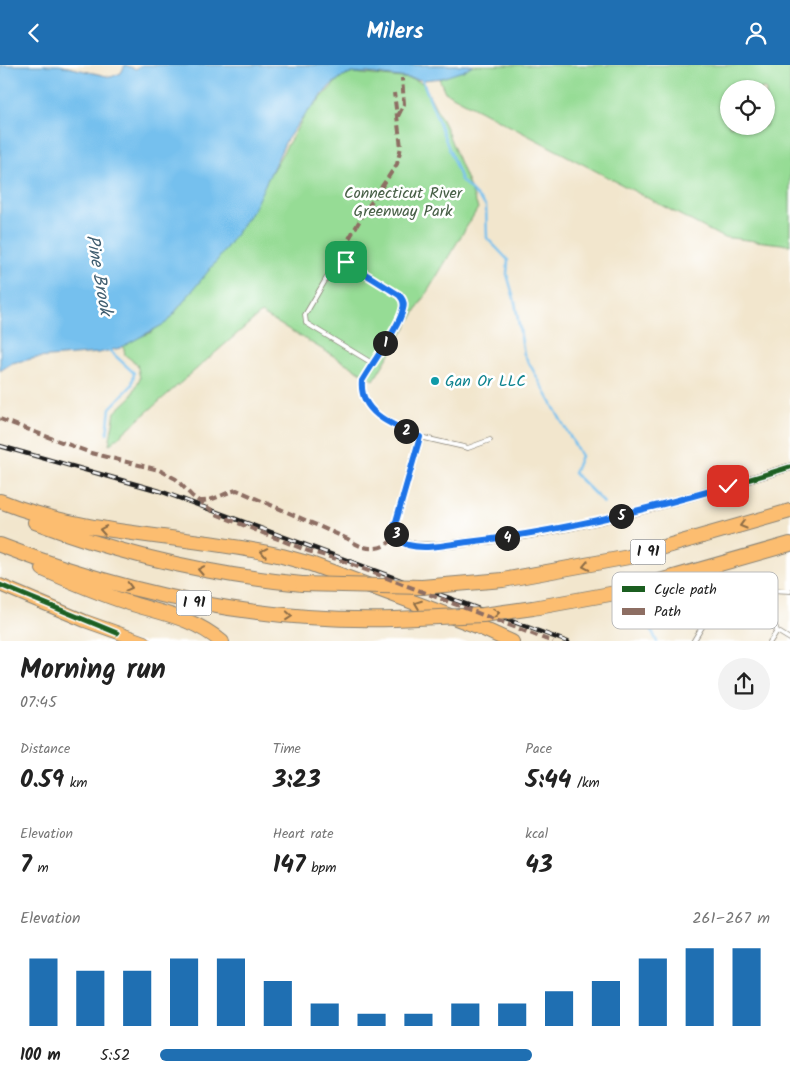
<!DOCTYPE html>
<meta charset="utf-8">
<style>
body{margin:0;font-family:Kalam,sans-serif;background:#f2f2f2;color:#222;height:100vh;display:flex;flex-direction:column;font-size:19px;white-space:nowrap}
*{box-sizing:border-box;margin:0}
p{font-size:16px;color:#767676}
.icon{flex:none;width:28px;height:28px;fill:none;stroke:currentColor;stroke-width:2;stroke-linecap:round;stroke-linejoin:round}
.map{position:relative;height:576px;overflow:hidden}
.panel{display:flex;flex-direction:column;background:#fff;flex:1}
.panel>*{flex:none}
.tools{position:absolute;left:720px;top:15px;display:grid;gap:10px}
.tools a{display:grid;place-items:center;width:55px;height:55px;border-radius:50%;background:#fff;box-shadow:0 1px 4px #0004;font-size:25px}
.pin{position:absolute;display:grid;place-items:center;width:42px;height:42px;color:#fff;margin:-21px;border-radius:10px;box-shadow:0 2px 8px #0006}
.km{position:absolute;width:25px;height:25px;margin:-12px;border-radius:50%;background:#222;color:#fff;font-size:14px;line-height:25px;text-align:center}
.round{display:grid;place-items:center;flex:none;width:52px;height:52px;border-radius:26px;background:#f2f2f2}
.headline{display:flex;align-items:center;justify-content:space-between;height:85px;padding:0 20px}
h1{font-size:28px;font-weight:600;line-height:38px}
.stats{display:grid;grid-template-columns:repeat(3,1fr);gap:8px;height:85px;padding:5px 20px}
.stats div{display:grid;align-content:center}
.stats b{font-size:25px;font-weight:600}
.stats small{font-size:14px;font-weight:400}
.stats p{font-size:14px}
.chart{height:140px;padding:10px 20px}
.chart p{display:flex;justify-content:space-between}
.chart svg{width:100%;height:90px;margin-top:5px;stroke:#1f6fb2;stroke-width:6}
ul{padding:0 20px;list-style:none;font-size:16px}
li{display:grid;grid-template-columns:80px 60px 1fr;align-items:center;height:38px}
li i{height:12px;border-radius:6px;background:#1f6fb2}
header{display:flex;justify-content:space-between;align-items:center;height:65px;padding:0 20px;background:#1f6fb2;color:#fff;font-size:22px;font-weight:600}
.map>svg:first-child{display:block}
</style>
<header><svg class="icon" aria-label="back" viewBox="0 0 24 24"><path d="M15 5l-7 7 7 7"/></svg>Milers<svg class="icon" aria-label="person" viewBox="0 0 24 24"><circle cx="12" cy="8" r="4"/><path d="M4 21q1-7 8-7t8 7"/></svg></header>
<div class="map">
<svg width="790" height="577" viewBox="0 0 790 577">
<rect width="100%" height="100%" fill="#fff"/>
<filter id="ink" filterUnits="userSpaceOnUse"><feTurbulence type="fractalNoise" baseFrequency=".02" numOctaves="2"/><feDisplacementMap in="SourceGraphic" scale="10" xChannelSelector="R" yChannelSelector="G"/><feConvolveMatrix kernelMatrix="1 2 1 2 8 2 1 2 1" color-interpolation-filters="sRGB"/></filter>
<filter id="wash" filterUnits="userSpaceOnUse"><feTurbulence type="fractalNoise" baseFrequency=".0096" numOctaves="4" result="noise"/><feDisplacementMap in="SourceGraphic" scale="20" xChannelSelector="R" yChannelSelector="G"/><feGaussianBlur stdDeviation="1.12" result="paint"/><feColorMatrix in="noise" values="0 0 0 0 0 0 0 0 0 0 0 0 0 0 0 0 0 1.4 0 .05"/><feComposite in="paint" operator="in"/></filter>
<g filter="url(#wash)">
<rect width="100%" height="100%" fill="#f2e6cd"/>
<path fill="#96dc95" stroke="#597c58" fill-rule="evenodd" d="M433 0H790V180L722 172 445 27ZM729 24H766V61H729Z
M353 8 412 14 423 18 445 61 478 143 374 315 261 248 109 380 115 347 131 332 140 313 137 299 125 290 123 278 150 268 173 250 232 174 305 50 339 14Z"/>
<path fill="#75c0ee" stroke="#486e85" d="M0 0H59L111 12 121 8 125 0 136 4 142 0H473L463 6 442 13 423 15 368 8H353L343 11 330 21 300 56 286 76 253 145 219 193 166 258 120 283 99 288 36 293 12 298 0 306Z"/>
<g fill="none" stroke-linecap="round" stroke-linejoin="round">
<path stroke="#75c0ee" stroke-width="2.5" d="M422 14 461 115 486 141 487 173 508 195 507 209 515 237 524 289 581 391 574 408 604 438
M107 369 110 343 132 320 134 308 108 284
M649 559 657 577"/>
</g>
</g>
<g filter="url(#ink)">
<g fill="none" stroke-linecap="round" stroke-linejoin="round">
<defs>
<path id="service" d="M372 298 306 258 305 250 336 197H346L399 229C403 234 405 238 404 244 400 261 372 298 362 316 359 349 395 361 420 372L395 460 396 470 406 479
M420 372 468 383 490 375
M790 526 770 525 758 528 753 538 773 554 777 566 790 574
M693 577 711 547 733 538 754 534
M770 577 777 566"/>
<path id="minor" d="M406 479C431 484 457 478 482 476 588 464 689 433 790 402"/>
<path id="primary" d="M0 520 85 556 144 577"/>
<path id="motorway" d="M0 436C92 473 187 469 282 491L311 499 477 561 512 577
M35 457C122 490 210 510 302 519
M0 480C126 529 260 558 395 554
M43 504C70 516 98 528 126 537 160 548 193 552 222 577
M503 515 629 492 790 446
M533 543 621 527 790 479"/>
</defs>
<use href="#service" stroke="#878174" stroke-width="5.5"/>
<use href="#minor" stroke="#878174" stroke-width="9"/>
<use href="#primary" stroke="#878174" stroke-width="14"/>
<use href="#motorway" stroke="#878174" stroke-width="16"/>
<use href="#service" stroke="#fff" stroke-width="4"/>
<use href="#minor" stroke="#fff" stroke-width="8"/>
<use href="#primary" stroke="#fcbd6f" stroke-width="12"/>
<use href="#motorway" stroke="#fcbd6f" stroke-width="14"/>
<defs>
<path id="rail" d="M0 381 160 426 568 577"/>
</defs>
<use href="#rail" stroke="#1c1c1c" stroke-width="4.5"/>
<use href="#rail" stroke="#fff" stroke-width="2.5" stroke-dasharray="8" stroke-linecap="butt"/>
<defs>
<path id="motorway-bridge" d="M302 519 422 522 503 515
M395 554 483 550 533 543"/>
</defs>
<use href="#motorway-bridge" stroke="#878174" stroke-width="16" stroke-linecap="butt"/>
<use href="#motorway-bridge" stroke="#fcbd6f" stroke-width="14"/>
<path stroke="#8d6e63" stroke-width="4" stroke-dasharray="8 4" stroke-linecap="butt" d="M398 51 404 39 402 13
M341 196 347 177 366 145 397 99 401 82 394 28
M0 354 91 388 159 405 176 414 192 431 218 450 308 486 340 495 553 577
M198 436C213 437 223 428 237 425L348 474C364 486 384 488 396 470"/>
<defs>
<path id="cycleway" d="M406 479C431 484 457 478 482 476 588 464 689 433 790 402
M0 520 117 568"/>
</defs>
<use href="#cycleway" stroke="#fff" stroke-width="8"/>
<use href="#cycleway" stroke="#1b5e20" stroke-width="5"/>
</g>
<defs><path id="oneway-chevron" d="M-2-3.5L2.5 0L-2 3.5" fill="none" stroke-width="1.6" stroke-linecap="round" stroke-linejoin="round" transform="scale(1.25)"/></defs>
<g stroke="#8c6c46">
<use href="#oneway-chevron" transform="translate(743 460) rotate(164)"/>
<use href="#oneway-chevron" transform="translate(103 465) rotate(-170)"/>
<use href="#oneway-chevron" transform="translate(264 487) rotate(-169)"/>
<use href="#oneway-chevron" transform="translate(586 501) rotate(169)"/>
<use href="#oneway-chevron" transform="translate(201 505) rotate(-169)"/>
<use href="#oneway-chevron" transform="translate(129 522) rotate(15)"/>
<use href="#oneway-chevron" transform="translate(418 539) rotate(-159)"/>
<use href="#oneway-chevron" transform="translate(496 548) rotate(-6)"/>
<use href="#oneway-chevron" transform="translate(289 551) rotate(5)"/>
</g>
</g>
<g fill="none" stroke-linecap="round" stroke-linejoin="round" filter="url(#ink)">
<defs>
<path id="route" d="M346 197 399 230C403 234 405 238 403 244 400 261 372 298 362 316 359 349 395 361 420 372L395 460 396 470C399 475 402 478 408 480 426 485 450 479 468 477 557 467 642 446 728 421"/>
</defs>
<use href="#route" stroke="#fff" stroke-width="10"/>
<use href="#route" stroke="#1a73e8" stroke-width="6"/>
</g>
<circle fill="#0f9aa8" stroke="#fff" stroke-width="2" cx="435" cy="316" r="5"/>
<g text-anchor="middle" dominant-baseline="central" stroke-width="5" stroke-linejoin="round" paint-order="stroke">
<g fill="#fff" stroke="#606060" stroke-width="1">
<rect x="630.5" y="474.5" width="35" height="25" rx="4"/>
<rect x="176.5" y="525.5" width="35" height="25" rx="4"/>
</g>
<g font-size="15" font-weight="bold" fill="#1c1c1c">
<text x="648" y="487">I 91</text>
<text x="194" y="538">I 91</text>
</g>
<g font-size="16" fill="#475f46" stroke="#fff">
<text x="403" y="128">Connecticut River<tspan x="403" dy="18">Greenway Park</tspan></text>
</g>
<g font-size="16" fill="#0d838f" stroke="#fff" text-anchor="start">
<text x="445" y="316">Gan Or LLC</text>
</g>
<g font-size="18" font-style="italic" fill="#405e70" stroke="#fff">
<text transform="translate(98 210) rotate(80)">Pine Brook</text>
</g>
</g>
<rect x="612" y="507" width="166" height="57" rx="8" fill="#fff" stroke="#bbb" stroke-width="1"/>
<rect x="622" y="521" width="23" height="6" fill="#1b5e20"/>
<rect x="622" y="543" width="23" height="7" fill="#8d6e63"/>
<g font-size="14" fill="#1c1c1c">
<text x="654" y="529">Cycle path</text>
<text x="654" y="551">Path</text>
</g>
</svg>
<div class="tools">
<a><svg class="icon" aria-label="locate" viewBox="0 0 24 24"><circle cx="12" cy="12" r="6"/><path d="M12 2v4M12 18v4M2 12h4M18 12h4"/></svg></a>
</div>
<div class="pin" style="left:346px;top:197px;background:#1e9e55"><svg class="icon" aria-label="arrive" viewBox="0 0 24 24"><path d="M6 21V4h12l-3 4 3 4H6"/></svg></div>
<div class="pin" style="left:728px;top:421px;background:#d93025"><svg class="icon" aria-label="check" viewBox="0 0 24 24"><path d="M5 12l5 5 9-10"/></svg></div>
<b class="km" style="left:385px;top:278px">1</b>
<b class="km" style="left:406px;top:366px">2</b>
<b class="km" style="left:396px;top:469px">3</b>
<b class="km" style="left:507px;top:473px">4</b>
<b class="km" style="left:621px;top:451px">5</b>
</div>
<section class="panel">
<div class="headline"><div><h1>Morning run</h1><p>07:45</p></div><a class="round"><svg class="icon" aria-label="share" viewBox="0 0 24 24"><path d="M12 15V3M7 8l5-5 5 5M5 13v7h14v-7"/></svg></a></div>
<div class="stats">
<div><p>Distance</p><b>0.59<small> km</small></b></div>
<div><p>Time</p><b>3:23</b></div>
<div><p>Pace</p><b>5:44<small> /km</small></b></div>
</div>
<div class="stats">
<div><p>Elevation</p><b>7<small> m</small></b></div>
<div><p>Heart rate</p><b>147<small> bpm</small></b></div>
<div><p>kcal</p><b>43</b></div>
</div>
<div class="chart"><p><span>Elevation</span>261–267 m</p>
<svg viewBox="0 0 160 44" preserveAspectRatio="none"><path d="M5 44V11M15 44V17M25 44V17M35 44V11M45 44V11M55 44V22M65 44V33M75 44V38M85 44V38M95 44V33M105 44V33M115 44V27M125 44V22M135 44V11M145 44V6M155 44V6"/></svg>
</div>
<ul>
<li><b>100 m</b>5:52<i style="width:61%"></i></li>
</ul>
</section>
